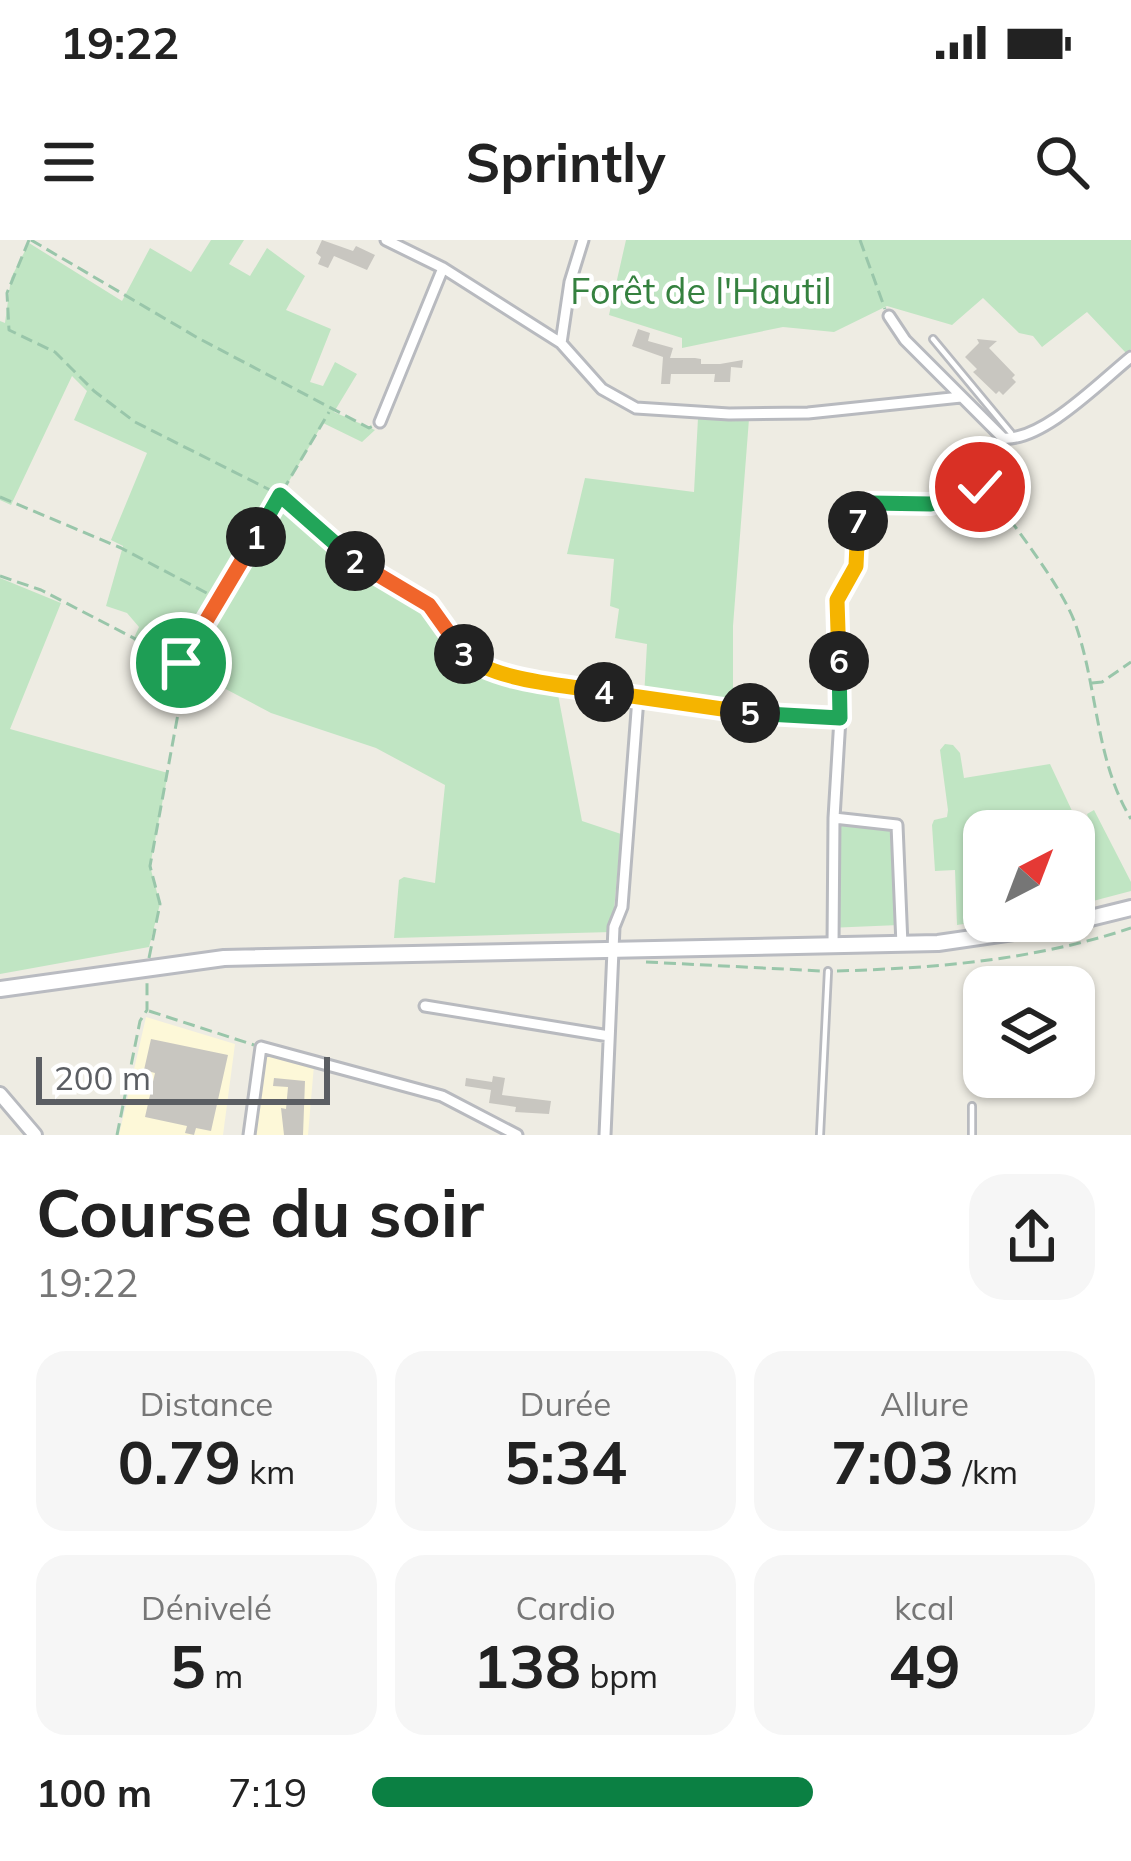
<!DOCTYPE html>
<html lang="fr">
<meta charset="utf-8">
<style>
body{margin:0;font-family:Mulish,sans-serif;background:#f6f6f6;color:#222;height:100vh;display:flex;flex-direction:column;font-size:45px;white-space:nowrap}
*{box-sizing:border-box;margin:0}
p{font-size:39px;color:#767676}
.icon{flex:none;width:66px;height:66px;fill:none;stroke:currentColor;stroke-width:2;stroke-linecap:round;stroke-linejoin:round}
.map{position:relative;height:895px;overflow:hidden}
.sheet{display:flex;flex-direction:column;background:#fff;flex:1}
.sheet>*{flex:none}
.needle{width:78px;rotate:42deg}
.buttons{position:absolute;left:963px;top:570px;display:grid;gap:24px}
.buttons a{display:grid;place-items:center;width:132px;height:132px;border-radius:24px;background:#fff;box-shadow:0 3px 9px #0004;font-size:60px}
.scale{position:absolute;left:36px;bottom:30px;width:294px;box-sizing:border-box;padding-left:12px;border:6px solid #5b5e63;border-top:0;font-size:33px;line-height:42px;white-space:nowrap;color:#5b5e63;-webkit-text-stroke:9px #fff;paint-order:stroke}
.pin{position:absolute;display:grid;place-items:center;width:102px;height:102px;color:#fff;margin:-51px;border:6px solid #fff;border-radius:50%;box-shadow:0 3px 12px #0007}
.km{position:absolute;width:60px;height:60px;margin:-30px;border-radius:50%;background:#222;color:#fff;font-size:33px;line-height:60px;text-align:center}
.round{display:grid;place-items:center;flex:none;width:126px;height:126px;border-radius:36px;background:#f6f6f6}
.head{display:flex;align-items:center;justify-content:space-between;height:204px;padding:0 36px}
h1{font-size:66px;font-weight:700;line-height:90px}
.metrics{display:grid;grid-template-columns:repeat(3,1fr);gap:18px;height:204px;padding:12px 36px}
.metrics div{display:grid;align-content:center;border-radius:30px;background:#f6f6f6;text-align:center}
.metrics b{font-size:60px;font-weight:700}
.metrics small{font-size:33px;font-weight:400}
.metrics p{font-size:33px}
ul{padding:0 36px;list-style:none;font-size:39px}
li{display:grid;grid-template-columns:192px 144px 1fr;align-items:center;height:90px}
li i{height:30px;border-radius:15px;background:#0b8043}
.status{display:flex;justify-content:space-between;align-items:center;height:84px;padding:0 60px;background:#fff;direction:ltr}
.status svg{height:33px;fill:currentColor}
header{display:flex;justify-content:space-between;align-items:center;height:156px;padding:0 36px;background:#fff;font-size:54px;font-weight:700}
.map>svg:first-child{display:block}
</style>
<div class="status"><b>19:22</b><svg viewBox="0 0 49 12"><path d="M0 12V9h3v3zM5 12V6h3v6zM10 12V3h3v9zM15 12V0h3v12zM26 1h20v11H26zM47 4h2v5h-2z"/></svg></div>
<header><svg class="icon" aria-label="menu" viewBox="0 0 24 24"><path d="M4 6h16M4 12h16M4 18h16"/></svg>Sprintly<svg class="icon" aria-label="search" viewBox="0 0 24 24"><circle cx="10" cy="10" r="6"/><path d="M15 15l6 6"/></svg></header>
<div class="map">
<svg width="1131" height="895" viewBox="0 0 1131 895">
<rect width="100%" height="100%" fill="#eeece3"/>
<path fill="#fdf8d8" d="M146 777 235 804 223 895H119Z
M268 813 314 825 308 895H255L261 816Z"/>
<path fill="#c0e5c3" d="M211 0H244L229 24 250 36 267 8 305 36 286 70 331 89 310 142 323 146 335 122 357 134 334 172 375 190 362 202 323 183 281 255 361 326 429 365 470 420 513 436 556 444 582 581 621 594 612 692 394 698 399 640 404 637 435 643 445 545 376 508 271 473 133 400 139 387 127 373 106 366 123 306 111 300 147 213 74 180 87 151 72 136 11 265 0 260V81L5 83 11 38 29 3 122 61 150 8 191 32Z
M626 0H1131V109L1126 113 1087 72 1042 107 1033 96 1019 93 983 58 952 85 887 66 834 92 783 87 682 108V98L609 75Z
M698 178 749 179 733 386V467L644 457 647 404 615 398 619 369 610 366 614 319 567 314 585 238 694 252Z
M0 338 61 363 10 489 168 533 150 626 160 664 149 707 0 734Z
M945 504 953 505 960 513 964 538 1050 524 1081 590 1091 587 1087 574 1094 570 1131 642V651L1074 666V591H984V681L957 685 955 630 935 631 932 585 934 580 947 577 948 570 940 510Z
M834 578 899 583V685L828 688Z"/>
<path fill="#c8c6c0" d="M322 0 353 11 356 6 375 15 367 30 334 16 328 28 318 24 321 17 316 13Z
M638 89 650 93 648 101 673 108 670 118H695L701 119V124H720L743 120 742 128 731 127 730 142H714L715 134H671L670 144H661L663 117 632 106Z
M977 99 997 101 989 108 1015 135 1012 138 1016 142 1003 155 999 151 996 154 973 132 977 129 965 117 979 103Z
M151 799 228 815 211 891 196 888 194 895 185 893 187 886 145 877 155 833 144 830Z
M493 836 505 838 502 855 551 861 549 874 515 872 516 867 489 863 491 850 465 846 466 838 492 842Z
M274 838 305 841 303 895H284L281 868 286 869 288 847 273 846Z"/>
<g fill="none" stroke-linecap="round" stroke-linejoin="round">
<defs>
<path id="service" d="M933 99 1011 193
M972 866V895
M820 895 828 731"/>
<path id="minor" d="M386 0 443 28 561 103 602 149 636 168 729 174 808 173 961 157
M889 76 905 100 1003 198
M561 103 570 42 583 0
M380 182 443 28
M1003 198C1042 202 1101 141 1131 117
M920 264C969 265 992 244 1003 198
M840 349V478L834 578 897 585 902 705
M833 705 834 578
M425 766 609 796
M249 895 261 807 442 856 517 895
M605 895 614 687 622 667 638 458 733 471 840 478"/>
<path id="tertiary" d="M0 854 35 895"/>
<path id="secondary" d="M0 749 224 718 938 703 1062 685 1131 668"/>
</defs>
<use href="#service" stroke="#b8babf" stroke-width="10"/>
<use href="#minor" stroke="#b8babf" stroke-width="15"/>
<use href="#tertiary" stroke="#b8babf" stroke-width="18"/>
<use href="#secondary" stroke="#b9bbc1" stroke-width="20"/>
<path stroke="#99c6aa" stroke-width="3" stroke-dasharray="12 6" stroke-linecap="butt" d="M29 0 7 53 9 90 55 112 94 151 135 182 280 255 361 326 429 365 470 420 513 436 630 457
M31 0 198 98 369 188 373 186
M860 0 885 69
M989 250C1014 287 1060 343 1075 383 1098 447 1095 520 1131 579
M0 257 121 308 220 360
M0 336 41 350 180 422
M846 344 856 326 858 273 871 264H909
M182 422 329 172
M1092 443 1102 442 1131 422
M149 718 160 664 150 626 187 425 181 423
M646 722 822 731
M837 731C938 728 1035 720 1131 688
M149 771 254 805
M117 895 140 781 147 770V739"/>
<use href="#service" stroke="#fff" stroke-width="4.5"/>
<use href="#minor" stroke="#fff" stroke-width="9"/>
<use href="#tertiary" stroke="#fff" stroke-width="12"/>
<use href="#secondary" stroke="#fff" stroke-width="14"/>
</g>
<g fill="none" stroke-linecap="round" stroke-linejoin="round">
<defs>
<path id="split-1" d="M181 423 256 297"/>
<path id="split-2" d="M256 297 280 255 355 321"/>
<path id="split-3" d="M355 321 429 365 464 414"/>
<path id="split-4" d="M464 414C493 441 565 445 604 452"/>
<path id="split-5" d="M604 452 750 473"/>
<path id="split-6" d="M750 473 840 478 839 421"/>
<path id="split-7" d="M839 421 837 360 856 326 858 281"/>
<path id="split-8" d="M858 281V273L871 263 931 264 980 247"/>
</defs>
<use href="#split-1" stroke="#fff" stroke-width="24"/>
<use href="#split-2" stroke="#fff" stroke-width="24"/>
<use href="#split-3" stroke="#fff" stroke-width="24"/>
<use href="#split-4" stroke="#fff" stroke-width="24"/>
<use href="#split-5" stroke="#fff" stroke-width="24"/>
<use href="#split-6" stroke="#fff" stroke-width="24"/>
<use href="#split-7" stroke="#fff" stroke-width="24"/>
<use href="#split-8" stroke="#fff" stroke-width="24"/>
<use href="#split-1" stroke="#f0652b" stroke-width="15"/>
<use href="#split-2" stroke="#22a559" stroke-width="15"/>
<use href="#split-3" stroke="#f0652b" stroke-width="15"/>
<use href="#split-4" stroke="#f5b400" stroke-width="15"/>
<use href="#split-5" stroke="#f5b400" stroke-width="15"/>
<use href="#split-6" stroke="#22a559" stroke-width="15"/>
<use href="#split-7" stroke="#f5b400" stroke-width="15"/>
<use href="#split-8" stroke="#22a559" stroke-width="15"/>
</g>
<g text-anchor="middle" dominant-baseline="central" stroke-width="9" stroke-linejoin="round" paint-order="stroke">
<g font-size="36" fill="#35813f" stroke="#fff">
<text x="701" y="50">Forêt de l'Hautil</text>
</g>
</g>
</svg>
<div class="buttons">
<a><svg class="needle" viewBox="-14 -14 28 28"><path d="M0-13l5 13h-10z" fill="#e53935"/><path d="M0 13l5-13h-10z" fill="#767676"/></svg></a>
<a><svg class="icon" aria-label="layers" viewBox="0 0 24 24"><path d="M12 4l9 5-9 5-9-5zM3 14l9 5 9-5"/></svg></a>
</div>
<div class="scale">200 m</div>
<div class="pin" style="left:181px;top:423px;background:#1e9e55"><svg class="icon" aria-label="arrive" viewBox="0 0 24 24"><path d="M6 21V4h12l-3 4 3 4H6"/></svg></div>
<div class="pin" style="left:980px;top:247px;background:#d93025"><svg class="icon" aria-label="check" viewBox="0 0 24 24"><path d="M5 12l5 5 9-10"/></svg></div>
<b class="km" style="left:256px;top:297px">1</b>
<b class="km" style="left:355px;top:321px">2</b>
<b class="km" style="left:464px;top:414px">3</b>
<b class="km" style="left:604px;top:452px">4</b>
<b class="km" style="left:750px;top:473px">5</b>
<b class="km" style="left:839px;top:421px">6</b>
<b class="km" style="left:858px;top:281px">7</b>
</div>
<section class="sheet">
<div class="head"><div><h1>Course du soir</h1><p>19:22</p></div><a class="round"><svg class="icon" aria-label="share" viewBox="0 0 24 24"><path d="M12 15V3M7 8l5-5 5 5M5 13v7h14v-7"/></svg></a></div>
<div class="metrics">
<div><p>Distance</p><b>0.79<small> km</small></b></div>
<div><p>Durée</p><b>5:34</b></div>
<div><p>Allure</p><b>7:03<small> /km</small></b></div>
</div>
<div class="metrics">
<div><p>Dénivelé</p><b>5<small> m</small></b></div>
<div><p>Cardio</p><b>138<small> bpm</small></b></div>
<div><p>kcal</p><b>49</b></div>
</div>
<ul>
<li><b>100 m</b>7:19<i style="width:61%"></i></li>
</ul>
</section>
